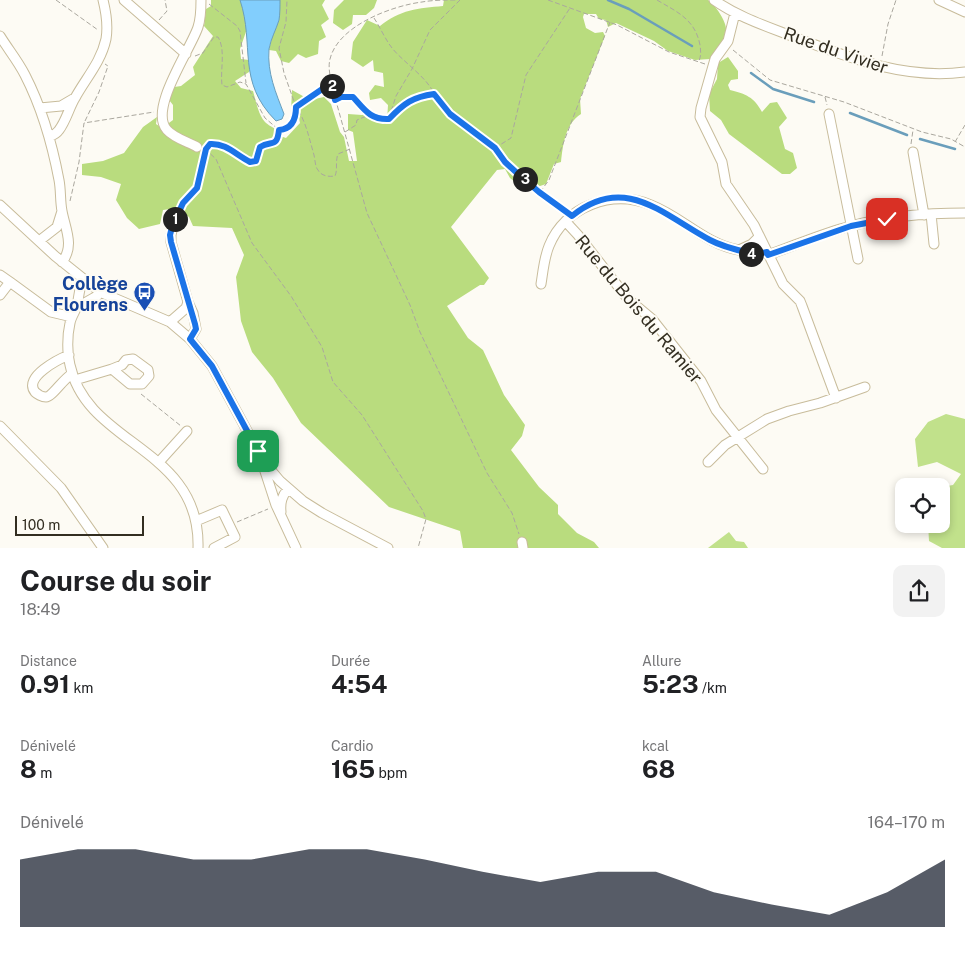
<!DOCTYPE html>
<html lang="fr">
<meta charset="utf-8">
<style>
body{margin:0;font-family:"Public Sans",sans-serif;background:#f2f2f2;color:#202124;height:100vh;display:flex;flex-direction:column;font-size:19px;white-space:nowrap}
*{box-sizing:border-box;margin:0}
p{font-size:16px;color:#757577}
.icon{flex:none;width:28px;height:28px;fill:none;stroke:currentColor;stroke-width:2;stroke-linecap:round;stroke-linejoin:round}
.map{position:relative;height:548px;overflow:hidden}
.drawer{display:flex;flex-direction:column;background:#fff;flex:1}
.drawer>*{flex:none}
.fabs{position:absolute;left:895px;top:478px;display:grid;gap:10px}
.fabs a{display:grid;place-items:center;width:55px;height:55px;border-radius:10px;background:#fff;box-shadow:0 2px 8px #0003;font-size:25px}
.scale{position:absolute;left:15px;bottom:12px;width:129px;box-sizing:border-box;padding-left:5px;border:2px solid #332e21;border-top:0;font-size:14px;line-height:18px;white-space:nowrap;color:#332e21;-webkit-text-stroke:4px #fdfbf4;paint-order:stroke}
.pin{position:absolute;display:grid;place-items:center;width:42px;height:42px;color:#fff;margin:-21px;border-radius:10px;box-shadow:0 2px 8px #0006}
.km{position:absolute;width:25px;height:25px;margin:-12px;border-radius:50%;background:#222;color:#fff;font-size:14px;line-height:25px;text-align:center}
.round{display:grid;place-items:center;flex:none;width:52px;height:52px;border-radius:10px;background:#f2f2f2}
.overview{display:flex;align-items:center;justify-content:space-between;height:85px;padding:0 20px}
h1{font-size:28px;font-weight:700;line-height:38px}
.metrics{display:grid;grid-template-columns:repeat(3,1fr);gap:8px;height:85px;padding:5px 20px}
.metrics div{display:grid;align-content:center}
.metrics b{font-size:25px;font-weight:700}
.metrics small{font-size:14px;font-weight:400}
.metrics p{font-size:14px}
.chart{height:140px;padding:10px 20px}
.chart p{display:flex;justify-content:space-between}
.chart svg{width:100%;height:90px;margin-top:5px;fill:#111827;opacity:.7}
.map>svg:first-child{display:block}
</style>
<div class="map">
<svg width="965" height="548" viewBox="0 0 965 548">
<rect width="100%" height="100%" fill="#fdfbf4"/>
<path fill="#c1e18b" d="M946 414 965 419V548H942L929 541 928 524H941V487L953 485 961 474 937 462 918 467 915 439 928 422Z
M729 532 736 541 744 542 748 548H708Z"/>
<path fill="#b9dc7e" d="M211 0H243L249 23 240 49 241 59 249 60 252 65 249 72 235 81 241 88 253 91C256 101 258 114 265 122 271 128 274 125 280 136L286 138 300 123 298 113 291 111 292 90 310 100 324 97 331 104 340 132 344 137 349 161H357L353 132 348 130V114L362 115 367 112 383 124 387 121 388 105 381 98 370 100 369 93 375 85 384 87 383 73 374 71 373 60 363 67 351 59 353 42 367 20 380 26C399 10 419 8 443 6L444 0H708C717 7 731 26 725 39 722 46 714 53 710 59L695 60 668 51 654 41 616 23 608 27 606 20 599 19 596 14H584L583 17 586 28 595 33 603 32 605 36 580 99 581 114C565 124 563 145 561 162L554 164 546 184 537 187 522 177 515 182 510 178 505 169 497 170 451 227 489 278 484 285H480L447 306 468 338 483 350 504 395 525 425 522 436 511 450 539 487 558 505V514L577 533 594 542 599 548H463L460 531 389 507 301 423 273 378 252 352 241 321 236 277 244 255 232 228 193 226 189 217 177 208 163 210 160 224 139 229 127 218 116 200 121 184 101 177 82 175V164L103 161 124 153 143 127 157 117 156 124 162 128 173 120V105L166 96 168 88 181 86 195 75 193 67 213 36 204 26 206 9 211 6Z
M280 0H325L322 5 329 19 321 25 326 37 319 41 318 54 306 58 298 54 289 63 281 61 276 51 269 50 273 33 279 20Z
M344 0H377L374 8 366 15H353L352 24 343 30 333 23 334 10Z
M728 57 738 71V79L731 80 728 85 730 90C746 94 754 97 762 112L770 103 777 102 787 118 779 127 785 149 793 153 797 168 790 174H782L729 134 721 120 710 111 709 94 717 79 718 63Z"/>
<path fill="#82cefd" stroke="#6a9ebb" d="M240 0H280C280 6 280 14 279 20 276 30 271 38 269 49 267 73 276 93 284 114L282 119 276 121C236 81 255 45 240 0Z"/>
<g fill="none" stroke-linecap="round" stroke-linejoin="round">
<path stroke="#6a9ebb" stroke-width="2.5" d="M608 0 629 9 692 46
M751 73 773 89 814 102
M850 113 907 135
M920 139 955 149"/>
<defs>
<path id="street" d="M124 0 186 54
M714 0C738 17 766 26 794 37 850 58 904 80 965 72
M939 0 965 12
M735 13 728 41 715 59 701 108 700 117 722 162 726 184 754 225 783 284 800 301 802 306 836 398
M0 36C8 49 18 61 25 75 42 108 52 143 59 180 61 190 60 201 62 211 65 228 75 246 62 262
M40 108 61 106 73 99
M829 114 858 259
M50 136C54 135 57 133 59 130 66 121 69 108 75 98 86 78 101 62 106 39 108 27 106 12 103 0
M197 147C188 142 174 138 167 130 148 109 191 49 198 27 201 18 201 9 201 0
M913 152 924 215
M0 205 55 256 100 292 170 322 190 339 212 366 258 451 269 468 280 481 303 501 322 513 388 548
M931 214 934 244
M174 222 171 235V242L188 302 193 313 196 329 190 339
M566 222 578 235 628 299 652 319 701 381 716 410 763 469
M759 237 752 244 739 250 750 253 752 257 757 253 767 252
M39 241 57 227 62 211
M768 255C796 245 823 233 851 226 888 216 928 213 965 213
M0 275 10 282 0 295
M83 280C79 288 79 297 77 306 75 312 71 317 70 323 67 336 67 353 70 365 87 446 201 447 198 548
M10 282 51 312 72 317
M541 284C543 272 544 258 549 246 565 206 612 189 651 205 682 217 705 244 739 250
M76 308 97 296 100 292
M170 322 186 308 188 302
M69 355C59 359 23 377 35 392 37 394 42 397 46 397 52 397 63 379 72 374
M75 380 112 369 130 384H142L149 376 148 370 133 359 126 360 122 365 112 369
M0 426 61 488 103 548
M159 462 187 431
M262 462 276 505 296 548
M708 462 725 445 767 419 789 411 820 403 865 387
M281 512C280 502 282 496 288 489
M196 521 222 510 235 537 214 548
M522 542 523 548"/>
</defs>
<use href="#street" stroke="#c8bc9b" stroke-width="11"/>
<path stroke="#aaa79e" stroke-width="1" stroke-dasharray="5 2.5" stroke-linecap="butt" d="M56 0 98 30
M548 0 617 25 669 52 705 64
M657 0C677 12 695 19 700 45 701 51 701 56 699 61
M209 4 237 26 240 31 246 83
M374 18C380 27 385 39 392 48 403 62 428 78 434 94
M159 20 167 11 165 0
M733 50 770 80 844 102 922 132 951 139 965 147
M195 56 203 53 214 37H218C226 50 220 70 222 85L227 87 240 82 246 84 265 118 279 130 289 127 294 120 296 115V107L284 73 279 48 286 22 287 0
M882 56 888 24 896 0
M331 82C330 75 328 67 330 59 338 26 391 6 422 2 433 0 445 0 457 0
M825 97 827 105
M335 100 341 97H353C364 109 371 120 389 119 404 103 413 97 434 94L450 114 495 148 505 162 517 173 563 210
M389 118 396 96 412 69 430 30 460 0
M85 121 99 92 108 66 105 64
M345 132 356 125 357 120 369 115
M955 142 965 125
M911 144 913 130
M495 148 511 138 526 75 570 8
M205 149 216 159 252 243 291 296 322 347 333 382 362 415 423 511 426 519 418 548
M350 149 338 154C335 162 338 169 335 176 329 177 321 176 318 170 315 167 315 159 314 155 309 138 306 121 296 107L331 83 367 213 410 305 420 332 487 473 512 513 519 534
M540 192 549 180 610 22
M70 201 79 162 84 123 154 112
M177 215 183 203 197 188 206 149 210 144C226 143 236 155 250 162L256 161 260 147C267 143 273 145 278 139L279 132
M141 394 181 426
M237 522 268 509"/>
<use href="#street" stroke="#fff" stroke-width="9"/>
</g>
<g fill="none" stroke-linecap="round" stroke-linejoin="round">
<defs>
<path id="route" d="M258 451 212 366 190 339 196 329 195 324 171 242 170 235 172 227 183 203 197 188 206 149 210 144C226 143 236 155 250 162L256 161 260 147C272 140 277 148 279 130 292 129 296 119 296 107L331 83 335 100 341 97H353C364 109 370 120 389 119 404 103 413 97 434 94L450 114 495 148 505 162 517 173 539 192 572 216C625 173 663 215 710 240 723 247 737 250 750 253L752 257 757 254 767 252 768 255 851 226 887 219"/>
</defs>
<use href="#route" stroke="#fff" stroke-width="10"/>
<use href="#route" stroke="#1a73e8" stroke-width="6"/>
</g>
<defs>
<symbol id="bus-pin" viewBox="-11 -11 22 30"><path d="M0 17L-7.5 6A9.5 9.5 0 1 1 7.5 6Z" fill="#1a4fb4" stroke="#fdfbf4"/><path d="M-5-6H5V4H4V6H2V4H-2V6H-4V4H-5ZM-3.5-4V0h7V-4ZM-3.5 1.2v1.5H-2V1.2ZM2 1.2v1.5H3.5V1.2Z" fill="#fff"/></symbol>
</defs>
<g fill-rule="evenodd">
<use href="#bus-pin" x="132" y="280" width="25" height="34"/>
</g>
<g text-anchor="middle" dominant-baseline="central" stroke-width="4" stroke-linejoin="round" paint-order="stroke">
<g font-size="18" fill="#332e21" stroke="#fdfbf4">
<text transform="translate(836 50) rotate(19)">Rue du Vivier</text>
<text transform="translate(639 309) rotate(50)">Rue du Bois du Ramier</text>
</g>
<g font-size="18" font-weight="bold" fill="#164399" stroke="#fdfbf4" text-anchor="end">
<text x="128" y="283">Collège<tspan x="128" dy="21">Flourens</tspan></text>
</g>
</g>
</svg>
<div class="fabs">
<a><svg class="icon" aria-label="locate" viewBox="0 0 24 24"><circle cx="12" cy="12" r="6"/><path d="M12 2v4M12 18v4M2 12h4M18 12h4"/></svg></a>
</div>
<div class="scale">100 m</div>
<div class="pin" style="left:258px;top:451px;background:#1e9e55"><svg class="icon" aria-label="arrive" viewBox="0 0 24 24"><path d="M6 21V4h12l-3 4 3 4H6"/></svg></div>
<div class="pin" style="left:887px;top:219px;background:#d93025"><svg class="icon" aria-label="check" viewBox="0 0 24 24"><path d="M5 12l5 5 9-10"/></svg></div>
<b class="km" style="left:175px;top:219px">1</b>
<b class="km" style="left:332px;top:86px">2</b>
<b class="km" style="left:525px;top:179px">3</b>
<b class="km" style="left:751px;top:254px">4</b>
</div>
<section class="drawer">
<div class="overview"><div><h1>Course du soir</h1><p>18:49</p></div><a class="round"><svg class="icon" aria-label="share" viewBox="0 0 24 24"><path d="M12 15V3M7 8l5-5 5 5M5 13v7h14v-7"/></svg></a></div>
<div class="metrics">
<div><p>Distance</p><b>0.91<small> km</small></b></div>
<div><p>Durée</p><b>4:54</b></div>
<div><p>Allure</p><b>5:23<small> /km</small></b></div>
</div>
<div class="metrics">
<div><p>Dénivelé</p><b>8<small> m</small></b></div>
<div><p>Cardio</p><b>165<small> bpm</small></b></div>
<div><p>kcal</p><b>68</b></div>
</div>
<div class="chart"><p><span>Dénivelé</span>164–170 m</p>
<svg viewBox="0 0 160 44" preserveAspectRatio="none"><path d="M0 44V11L10 6L20 6L30 11L40 11L50 6L60 6L70 11L80 17L90 22L100 17L110 17L120 27L130 33L140 38L150 27L160 11V44z"/></svg>
</div>
</section>
